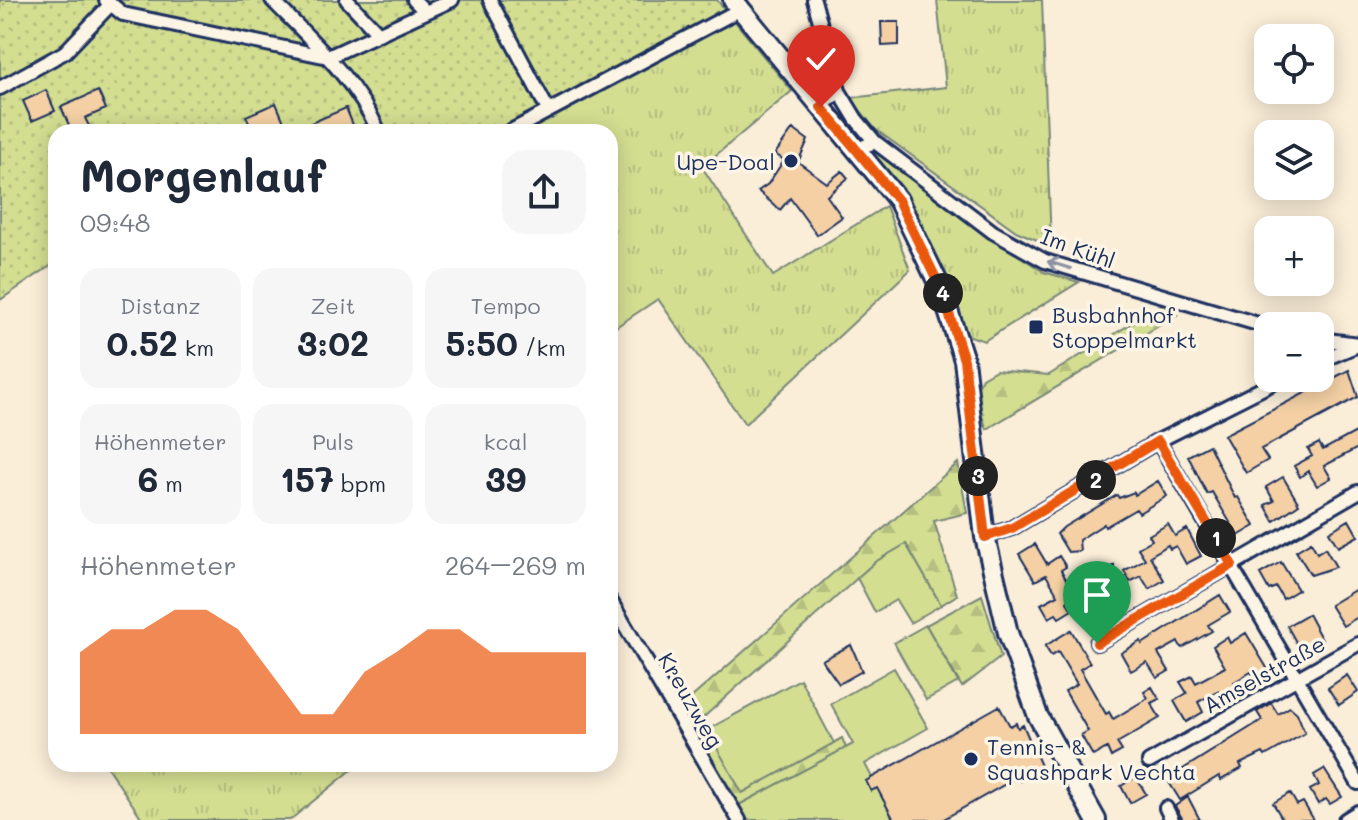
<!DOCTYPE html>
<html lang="de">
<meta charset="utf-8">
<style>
body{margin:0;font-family:Mali,sans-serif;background:#f6f6f7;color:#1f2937;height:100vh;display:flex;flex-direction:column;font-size:30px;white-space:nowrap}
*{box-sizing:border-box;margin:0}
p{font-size:26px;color:#747a83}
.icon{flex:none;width:44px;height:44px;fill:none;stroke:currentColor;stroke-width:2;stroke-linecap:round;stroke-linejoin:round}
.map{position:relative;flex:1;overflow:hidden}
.sheet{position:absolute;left:48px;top:124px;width:570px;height:648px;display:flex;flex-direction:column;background:#fff;border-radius:24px;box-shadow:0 4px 20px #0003}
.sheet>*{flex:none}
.buttons{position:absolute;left:1254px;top:24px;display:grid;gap:16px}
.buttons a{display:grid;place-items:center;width:80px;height:80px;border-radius:16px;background:#fff;box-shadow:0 4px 20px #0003;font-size:40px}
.pin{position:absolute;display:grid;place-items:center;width:68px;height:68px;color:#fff;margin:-82px -34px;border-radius:50% 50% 50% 0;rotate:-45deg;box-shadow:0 0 8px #0007}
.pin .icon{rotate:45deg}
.km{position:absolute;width:40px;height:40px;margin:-20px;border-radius:50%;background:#222;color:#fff;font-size:22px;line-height:40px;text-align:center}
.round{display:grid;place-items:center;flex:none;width:84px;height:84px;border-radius:24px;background:#f6f6f7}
.overview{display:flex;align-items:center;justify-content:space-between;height:136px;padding:0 32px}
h1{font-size:44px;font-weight:700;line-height:60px}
.stats{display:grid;grid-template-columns:repeat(3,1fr);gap:12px;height:136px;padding:8px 32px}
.stats div{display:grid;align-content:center;border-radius:20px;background:#f6f6f7;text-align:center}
.stats b{font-size:34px;font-weight:700}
.stats small{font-size:22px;font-weight:400}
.stats p{font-size:22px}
.chart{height:224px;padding:16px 32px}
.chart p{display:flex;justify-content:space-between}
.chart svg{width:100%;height:144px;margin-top:8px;fill:#ea580c;opacity:.7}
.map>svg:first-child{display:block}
</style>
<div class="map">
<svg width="1358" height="820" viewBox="0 0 1358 820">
<defs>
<pattern id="grass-tufts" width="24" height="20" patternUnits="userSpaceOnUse" patternTransform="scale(2)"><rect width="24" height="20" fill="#d3de91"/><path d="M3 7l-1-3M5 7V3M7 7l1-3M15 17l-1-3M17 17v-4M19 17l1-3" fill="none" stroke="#b5bf7f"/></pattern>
<pattern id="forest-firs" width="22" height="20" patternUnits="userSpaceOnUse" patternTransform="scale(2)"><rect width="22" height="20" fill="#d3de91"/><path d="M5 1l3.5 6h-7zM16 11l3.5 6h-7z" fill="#b5bf7f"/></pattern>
<pattern id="park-dots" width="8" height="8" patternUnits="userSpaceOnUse" patternTransform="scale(2)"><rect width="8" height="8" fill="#d3de91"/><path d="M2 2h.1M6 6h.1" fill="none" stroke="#b5bf7f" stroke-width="1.8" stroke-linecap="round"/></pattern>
</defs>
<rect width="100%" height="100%" fill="#faeed8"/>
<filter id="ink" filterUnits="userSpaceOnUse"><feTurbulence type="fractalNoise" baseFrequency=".0125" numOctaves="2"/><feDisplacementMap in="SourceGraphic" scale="16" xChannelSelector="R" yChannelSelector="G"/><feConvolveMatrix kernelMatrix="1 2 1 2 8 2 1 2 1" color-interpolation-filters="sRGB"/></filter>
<g filter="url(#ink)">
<path fill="url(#grass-tufts)" stroke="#778678" stroke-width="2" d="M937 0H1042L1051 246 1016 231 875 129 850 98 946 87Z
M733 19 792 91 702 167 773 276 886 206 910 270 745 424 658 299 610 331V132H524Z
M876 148 995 240 1044 272 1079 282 984 341 965 334C944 262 917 211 871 152Z
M105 764H359L290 820H143Z"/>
<path fill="url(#forest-firs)" stroke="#778678" stroke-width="2" d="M1161 305 1177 315 987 429 974 395 982 378 996 370 1049 375Z
M958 463 967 513 934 521 957 595 941 605 906 544 875 562 704 717 742 793 842 738 846 748 737 806 682 706Z
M982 595 1001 657 962 687 926 625Z"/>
<path fill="url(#park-dots)" stroke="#778678" stroke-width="2" d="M0 0H717L733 19 524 132H56V262L0 300Z"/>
<path fill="#d3de91" stroke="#778678" stroke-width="2" d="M906 544 941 605 910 623 896 600 875 612 857 578 875 562Z
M926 625 958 682 926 700 894 643Z
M894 668 928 728 865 764 894 820H747L737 806 853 744 831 704Z
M800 679 834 743 742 793 707 730Z"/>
<path fill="#f4d0a4" stroke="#1b2f5e" stroke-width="2" d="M881 22H899V45L882 46Z
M46 90 55 111 32 121 23 101Z
M98 91 106 109 85 118 92 132H72L61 107Z
M276 103 287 129 253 132 246 116Z
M346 108 356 132H290Z
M793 129 808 140 798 162 827 183 842 171 848 178 827 196 842 217 817 235 790 198 780 210 758 191 768 184 784 160 775 154Z
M1349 370 1358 397 1261 449 1268 460 1246 473 1224 435Z
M1358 431V448L1324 466 1331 478 1317 486 1308 471 1300 477 1294 466 1312 456 1308 449 1319 443 1323 450Z
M1209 445 1235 498 1238 497 1255 526 1238 536 1212 492 1207 494 1188 456Z
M1283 477 1299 504 1274 521 1265 505 1274 501 1266 487Z
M1158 481 1167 496 1139 513 1136 509 1105 527 1104 524 1079 540 1080 551 1068 552 1057 534 1064 527 1117 495 1119 498 1134 492 1135 495Z
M1349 520 1358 536 1338 547 1329 532Z
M1168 524 1175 536 1187 529 1201 556 1186 564 1176 546 1170 549 1168 545 1150 556 1164 580 1149 589 1141 576 1130 582 1124 571 1145 559 1138 548 1152 540 1149 535Z
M1311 542 1317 553 1325 548 1336 567 1311 575 1296 551Z
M1035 544 1047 564 1059 556 1066 567 1061 570 1074 593 1067 602 1072 610 1059 618 1056 614 1049 618 1041 604 1058 595 1046 575 1035 581 1019 554Z
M1281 562 1298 590 1283 599 1276 587 1269 590 1260 574Z
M1114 565V582L1109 585 1123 608 1109 616 1101 603 1095 606 1089 596 1103 587 1097 576Z
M1358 588V617L1343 626 1330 605Z
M1220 595 1230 612 1208 625 1212 631 1182 648 1178 642 1158 653 1169 671 1157 678 1147 662 1131 671 1121 653 1141 641 1142 644Z
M1308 614 1322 640 1301 651 1287 626Z
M1071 630 1090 663 1080 669 1106 714 1109 712 1113 719 1148 698 1144 692 1152 687 1159 699 1151 703 1160 718 1117 743 1122 751 1111 757 1107 748 1093 756 1081 735 1088 731 1065 691 1077 684 1058 652 1051 656 1045 646Z
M1246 633 1270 673 1257 681 1251 672 1234 682 1239 691 1223 700 1218 691 1198 702 1203 712 1186 722 1174 701 1187 693 1180 682 1192 676 1196 683 1225 667 1213 646 1227 637 1230 643Z
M851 645 862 671 839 684 822 660Z
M1347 675 1358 692 1339 705 1328 688Z
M1271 703 1278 714 1290 707 1297 713 1305 733 1265 756 1263 753 1240 764 1242 768 1221 780 1219 776 1180 800 1167 779 1262 720 1257 712Z
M999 706 1010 726 1016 723 1018 728 1023 725 1042 768 1020 781 1018 777 942 820H894L877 788 871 791 866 781Z
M1324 769 1342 797 1330 804 1326 799 1318 804 1310 790 1319 785 1314 775Z
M1136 777 1146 794 1130 803 1121 786Z
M1290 793 1297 805 1303 802 1314 820H1283L1273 803Z
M1188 797 1200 820H1183L1175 806Z"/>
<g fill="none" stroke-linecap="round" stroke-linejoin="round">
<defs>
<path id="street" d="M106 0 123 14 328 57 452 0
M272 0C312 41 355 79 379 132
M347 0 379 34
M414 0 426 12
M490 0 548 110
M814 0 839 91 821 107
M0 88 65 52 110 5
M839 91 856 119 875 142
M509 132 741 9
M857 149 875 142 993 232 1045 261 1268 327
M1320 339 1358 344
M1320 361 1358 345
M1158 441 1358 783
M985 537 1012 528 1158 441 1283 378
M610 600 739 820
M1097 643 1358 492
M1149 762 1358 644
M1166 808 1172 820
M1345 820 1358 812"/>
<path id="secondary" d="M733 0 898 200 941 289 964 360 985 537 1008 633 1038 716 1096 820"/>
</defs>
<use href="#street" stroke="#1b2f5e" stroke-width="18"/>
<use href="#secondary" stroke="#1b2f5e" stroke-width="24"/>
<use href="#street" stroke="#fcf5e5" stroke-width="12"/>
<use href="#secondary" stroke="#fcf5e5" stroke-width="18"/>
</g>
<defs><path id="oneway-shaft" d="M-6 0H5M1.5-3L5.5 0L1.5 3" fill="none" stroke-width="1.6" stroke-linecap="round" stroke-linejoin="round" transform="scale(2)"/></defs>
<use stroke="#8c92a2" href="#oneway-shaft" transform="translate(1059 265) rotate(-163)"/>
</g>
<g fill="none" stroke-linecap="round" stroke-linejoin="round" filter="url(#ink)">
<defs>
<path id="route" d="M821 107 898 200 941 289 964 360 985 537 1012 528 1158 441 1232 565 1097 643"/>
</defs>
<use href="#route" stroke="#fff" stroke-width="16"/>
<use href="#route" stroke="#ea580c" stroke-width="10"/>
</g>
<g fill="#1b2f5e" stroke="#fcf5e5" stroke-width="3">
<circle cx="791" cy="161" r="8"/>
<rect x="1028" y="319" width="16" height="16" rx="4"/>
<circle cx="971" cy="759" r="8"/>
</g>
<g text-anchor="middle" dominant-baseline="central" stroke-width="7" stroke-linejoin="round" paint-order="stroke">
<g font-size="22" fill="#1b2f5e" stroke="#fcf5e5" text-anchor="start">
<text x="775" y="161" text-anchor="end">Upe-Doal</text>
<text x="1052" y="314">Busbahnhof<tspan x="1052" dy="25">Stoppelmarkt</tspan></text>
<text x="987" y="746">Tennis- &amp;<tspan x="987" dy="25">Squashpark Vechta</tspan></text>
</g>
<g font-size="22" fill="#1b2f5e" stroke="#fcf5e5">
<text transform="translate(1078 248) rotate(20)">Im Kühl</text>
<text transform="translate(1264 674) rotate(-29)">Amselstraße</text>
<text transform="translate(691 700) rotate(60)">Kreuzweg</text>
</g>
</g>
</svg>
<div class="buttons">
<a><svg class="icon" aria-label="locate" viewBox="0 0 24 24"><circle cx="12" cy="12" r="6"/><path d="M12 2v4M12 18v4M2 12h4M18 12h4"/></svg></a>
<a><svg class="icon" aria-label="layers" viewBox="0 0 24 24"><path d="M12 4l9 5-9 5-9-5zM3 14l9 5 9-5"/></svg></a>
<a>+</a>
<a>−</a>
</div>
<div class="pin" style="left:1097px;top:643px;background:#1e9e55"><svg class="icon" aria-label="arrive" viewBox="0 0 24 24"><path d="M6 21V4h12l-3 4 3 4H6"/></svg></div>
<div class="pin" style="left:821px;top:107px;background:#d93025"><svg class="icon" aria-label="check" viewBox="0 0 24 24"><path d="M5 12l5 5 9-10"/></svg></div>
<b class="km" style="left:1216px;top:538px">1</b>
<b class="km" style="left:1096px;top:480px">2</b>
<b class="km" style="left:978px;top:476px">3</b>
<b class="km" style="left:943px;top:293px">4</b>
<section class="sheet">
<div class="overview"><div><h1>Morgenlauf</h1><p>09:48</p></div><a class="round"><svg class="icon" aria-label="share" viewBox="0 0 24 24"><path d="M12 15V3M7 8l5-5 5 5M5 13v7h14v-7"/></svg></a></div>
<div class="stats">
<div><p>Distanz</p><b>0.52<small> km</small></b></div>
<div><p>Zeit</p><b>3:02</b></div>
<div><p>Tempo</p><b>5:50<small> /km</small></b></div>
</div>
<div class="stats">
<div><p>Höhenmeter</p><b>6<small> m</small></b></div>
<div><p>Puls</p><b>157<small> bpm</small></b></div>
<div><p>kcal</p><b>39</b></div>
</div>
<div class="chart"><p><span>Höhenmeter</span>264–269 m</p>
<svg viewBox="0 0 160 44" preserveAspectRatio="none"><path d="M0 44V19L10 12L20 12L30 6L40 6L50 12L60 25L70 38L80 38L90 25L100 19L110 12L120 12L130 19L140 19L150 19L160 19V44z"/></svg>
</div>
</section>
</div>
